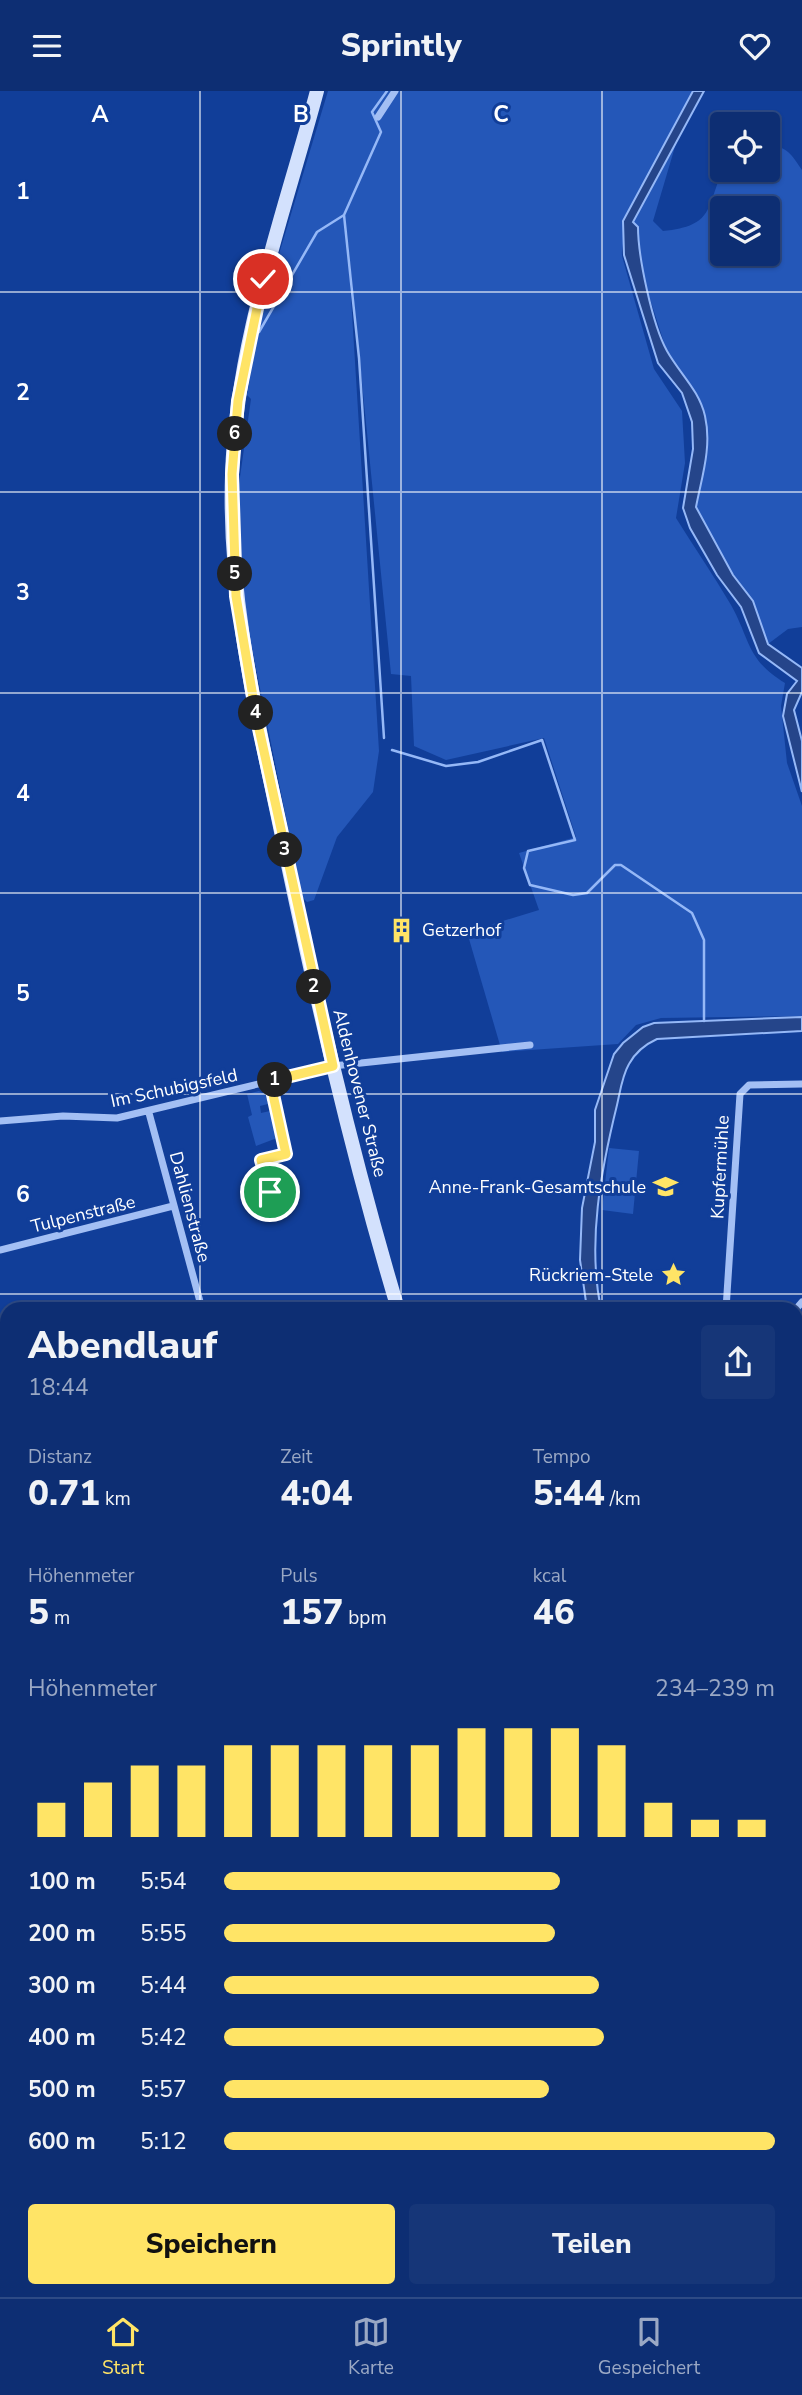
<!DOCTYPE html>
<html lang="de">
<meta charset="utf-8">
<style>
body{margin:0;font-family:"Nunito Sans",sans-serif;background:#163678;color:#f1f3f6;height:100vh;display:flex;flex-direction:column;font-size:26px;white-space:nowrap}
*{box-sizing:border-box;margin:0}
p{font-size:23px;color:#9aa8c4}
.icon{flex:none;width:38px;height:38px;fill:none;stroke:currentColor;stroke-width:2;stroke-linecap:round;stroke-linejoin:round}
.map{position:relative;flex:1;overflow:hidden}
.side{position:absolute;left:0px;top:1211px;width:803px;height:996px;display:flex;flex-direction:column;background:#0d2e73;border-radius:21px 21px 0 0;box-shadow:0 2px 5px #0004,0 0 0 2px #2d4a85}
.side>*{flex:none}
.tools{position:absolute;left:710px;top:21px;display:grid;gap:14px}
.tools a{display:grid;place-items:center;width:70px;height:70px;border-radius:7px;background:#0d2e73;box-shadow:0 2px 5px #0004,0 0 0 2px #2d4a85;font-size:35px}
.pin{position:absolute;display:grid;place-items:center;width:60px;height:60px;color:#fff;margin:-30px;border:4px solid #fff;border-radius:50%;box-shadow:0 2px 7px #0007}
.km{position:absolute;width:35px;height:35px;margin:-18px;border-radius:50%;background:#222;color:#fff;font-size:19px;line-height:35px;text-align:center}
.round{display:grid;place-items:center;flex:none;width:74px;height:74px;border-radius:7px;background:#163678}
.summary{display:flex;align-items:center;justify-content:space-between;height:119px;padding:0 28px}
h1{font-size:38px;font-weight:800;line-height:52px}
.stats{display:grid;grid-template-columns:repeat(3,1fr);gap:10px;height:119px;padding:7px 28px}
.stats div{display:grid;align-content:center}
.stats b{font-size:35px;font-weight:800}
.stats small{font-size:19px;font-weight:400}
.stats p{font-size:19px}
.chart{height:196px;padding:14px 28px}
.chart p{display:flex;justify-content:space-between}
.chart svg{width:100%;height:126px;margin-top:7px;stroke:#ffe466;stroke-width:6}
.cta{display:flex;gap:14px;margin-top:auto;padding:14px 28px}
.cta a{flex:1;height:80px;border-radius:7px;background:#ffe466;color:#111;font-size:28px;font-weight:800;line-height:80px;text-align:center}
.cta a+a{background:#163678;color:#f1f3f6}
ul{padding:0 28px;list-style:none;font-size:23px}
li{display:grid;grid-template-columns:112px 84px 1fr;align-items:center;height:52px}
li i{height:18px;border-radius:9px;background:#ffe466}
header{display:flex;justify-content:space-between;align-items:center;height:91px;padding:0 28px;background:#0d2e73;font-size:32px;font-weight:800}
.tab-bar{display:flex;justify-content:space-around;align-items:center;height:98px;border-top:2px solid #2d4a85;background:#0d2e73;font-size:19px;color:#9aa8c4}
.tab-bar a{display:grid;justify-items:center;gap:4px}
.tab-bar .selected{color:#ffe466}
.map>svg:first-child{display:block}
</style>
<header><svg class="icon" aria-label="menu" viewBox="0 0 24 24"><path d="M4 6h16M4 12h16M4 18h16"/></svg>Sprintly<svg class="icon" aria-label="heart" viewBox="0 0 24 24"><path d="M12 20l-8-8c-3-5 5-10 8-4 3-6 11-1 8 4z"/></svg></header>
<div class="map">
<svg width="802" height="2206" viewBox="0 0 802 2206">
<rect width="100%" height="100%" fill="#113e99"/>
<path fill="#2457b8" fill-rule="evenodd" d="M328 0H693C673 38 622 126 622 165L654 278 682 320 685 372 676 427C694 456 714 485 731 514 751 550 746 568 785 592L781 615 787 672 802 715V925L661 927 636 934 618 953 502 961 467 841 539 819 519 762 576 746 544 647 446 669 414 655 411 585 391 583 347 141 379 660 373 701 337 746 314 809 307 811 302 806 243 513 239 393 251 308 247 304 261 223Z
M677 49 653 130 663 140C715 135 706 116 723 79H768V54C787 55 792 64 802 79V536L788 538 768 553 753 510 733 484 696 415 708 360 678 277 666 258 642 183 633 132ZM723 117H768V163H723Z
M259 1000 266 1004 268 1013 260 1015 261 1022 270 1020 277 1047 256 1055 248 1026 252 1024 247 1003Z
M609 1057 639 1060 633 1123 602 1119Z
M796 1768 802 1781V2067L796 2053Z
M0 1943 7 1966V2120L0 2125Z"/>
<path fill="#25458a" stroke="#95b8f7" stroke-width="2" d="M693 0H704L633 131 638 136C638 165 652 233 667 260 680 283 699 299 705 325 712 356 702 385 696 416L733 484 753 510 768 553 802 577V601L794 619 802 650V701L783 625 787 603 797 590 759 562 741 516 717 484 690 437 683 417 693 358 692 331 682 302 658 272 624 164 623 130Z
M802 926V940L657 948C646 953 635 962 629 973 622 985 620 1001 617 1014 601 1079 587 1152 601 1218H587L580 1169 582 1117 595 1051V1019L614 963 623 952 643 936 654 932Z"/>
<g fill="none" stroke-linecap="round" stroke-linejoin="round">
<path stroke="#95b8f7" stroke-width="2.5" d="M344 124 359 267 384 647
M259 241 317 141 344 124 381 41 372 21 387 0
M392 659 446 675 478 671 542 649 575 749 528 760 524 777 530 794 573 804 587 802 615 774H621L692 822 704 849V930"/>
<path stroke="#a3bff4" stroke-width="7" d="M378 26 395 0
M269 990 286 1063 261 1069 270 1101
M149 1022 202 1218
M0 1030 63 1025 117 1027 333 975 530 954
M0 1159 173 1115
M726 1218 740 1003 749 994 802 993
M796 1218 802 1211
M796 1325 802 1324
M0 1359 7 1357
M324 2200V2206
M424 2200V2206
M517 2200 521 2206
M774 2206V2200"/>
<path stroke="#a3bff4" stroke-width="12" d="M0 1516 7 1518
M0 1603 7 1599"/>
<path stroke="#d3e1fd" stroke-width="14" d="M317 0C283 127 236 252 232 384 228 502 255 617 279 731 313 895 350 1058 398 1218
M796 1579 802 1585"/>
</g>
<g fill="none" stroke-linecap="round" stroke-linejoin="round">
<defs>
<path id="route" d="M263 188 238 310 232 383 236 505 256 624 333 975 270 990 286 1063 261 1069 270 1101"/>
</defs>
<use href="#route" stroke="#fff" stroke-width="14"/>
<use href="#route" stroke="#ffe466" stroke-width="9"/>
</g>
<path fill="none" stroke="#fff" stroke-width="2" stroke-opacity="0.55" d="M200 0V1218M401 0V1218M602 0V1218M0 201H802M0 401H802M0 602H802M0 802H802M0 1003H802M0 1203H802M0 1404H7M796 1404H802M0 1604H7M796 1604H802M0 1805H7M796 1805H802M0 2005H7M796 2005H802M200 2200V2206M401 2200V2206M602 2200V2206"/>
<defs>
<symbol id="building-bare" viewBox="-9 -9 18 18"><path d="M-4-6H4V6H1V3H-1V6H-4ZM-2.5-4.3h1.7v1.8h-1.7ZM.8-4.3h1.7v1.8H.8ZM-2.5-1h1.7V.8h-1.7ZM.8-1h1.7V.8H.8Z" fill="#ffe466" stroke="#113e99" stroke-width="2.5" paint-order="stroke"/></symbol>
<symbol id="school-bare" viewBox="-9 -9 18 18"><path d="M0-5L7-2L0 1L-7-2ZM-4 1L0 2.5L4 1V4Q0 6-4 4Z" fill="#ffe466" stroke="#113e99" stroke-width="2.5" paint-order="stroke"/></symbol>
<symbol id="sight-bare" viewBox="-9 -9 18 18"><path d="M0-6L1.8-2.2L6-1.7L2.9 1.2L3.7 5.4L0 3.3L-3.7 5.4L-2.9 1.2L-6-1.7L-1.8-2.2Z" fill="#ffe466" stroke="#113e99" stroke-width="2.5" paint-order="stroke"/></symbol>
</defs>
<g fill-rule="evenodd">
<use href="#building-bare" x="384" y="822" width="35" height="35"/>
<use href="#school-bare" x="648" y="1078" width="35" height="35"/>
<use href="#sight-bare" x="656" y="1166" width="35" height="35"/>
</g>
<g text-anchor="middle" dominant-baseline="central" stroke-width="6" stroke-linejoin="round" paint-order="stroke">
<g font-size="18" fill="#fff" stroke="#113e99" text-anchor="end">
<text x="422" y="839" text-anchor="start">Getzerhof</text>
<text x="646" y="1096">Anne-Frank-Gesamtschule</text>
<text x="653" y="1184">Rückriem-Stele</text>
</g>
<g font-size="18" fill="#fff" stroke="#113e99">
<text transform="translate(174 997) rotate(-12)">Im Schubigsfeld</text>
<text transform="translate(360 1002) rotate(76)">Aldenhovener Straße</text>
<text transform="translate(720 1076) rotate(-87)">Kupfermühle</text>
<text transform="translate(190 1116) rotate(75)">Dahlienstraße</text>
<text transform="translate(83 1123) rotate(-14)">Tulpenstraße</text>
</g>
</g>
<g font-size="23" text-anchor="middle" font-weight="bold" fill="#fff" stroke="#113e99" stroke-width="6" stroke-linejoin="round" paint-order="stroke">
<text x="100" y="31">A</text>
<text x="301" y="31">B</text>
<text x="501" y="31">C</text>
<text x="23" y="108">1</text>
<text x="23" y="309">2</text>
<text x="23" y="509">3</text>
<text x="23" y="710">4</text>
<text x="23" y="910">5</text>
<text x="23" y="1111">6</text>
</g>
</svg>
<div class="tools">
<a><svg class="icon" aria-label="locate" viewBox="0 0 24 24"><circle cx="12" cy="12" r="6"/><path d="M12 2v4M12 18v4M2 12h4M18 12h4"/></svg></a>
<a><svg class="icon" aria-label="layers" viewBox="0 0 24 24"><path d="M12 4l9 5-9 5-9-5zM3 14l9 5 9-5"/></svg></a>
</div>
<div class="pin" style="left:270px;top:1101px;background:#1e9e55"><svg class="icon" aria-label="arrive" viewBox="0 0 24 24"><path d="M6 21V4h12l-3 4 3 4H6"/></svg></div>
<div class="pin" style="left:263px;top:188px;background:#d93025"><svg class="icon" aria-label="check" viewBox="0 0 24 24"><path d="M5 12l5 5 9-10"/></svg></div>
<b class="km" style="left:275px;top:989px">1</b>
<b class="km" style="left:314px;top:896px">2</b>
<b class="km" style="left:285px;top:759px">3</b>
<b class="km" style="left:256px;top:622px">4</b>
<b class="km" style="left:235px;top:483px">5</b>
<b class="km" style="left:235px;top:343px">6</b>
<section class="side">
<div class="summary"><div><h1>Abendlauf</h1><p>18:44</p></div><a class="round"><svg class="icon" aria-label="share" viewBox="0 0 24 24"><path d="M12 15V3M7 8l5-5 5 5M5 13v7h14v-7"/></svg></a></div>
<div class="stats">
<div><p>Distanz</p><b>0.71<small> km</small></b></div>
<div><p>Zeit</p><b>4:04</b></div>
<div><p>Tempo</p><b>5:44<small> /km</small></b></div>
</div>
<div class="stats">
<div><p>Höhenmeter</p><b>5<small> m</small></b></div>
<div><p>Puls</p><b>157<small> bpm</small></b></div>
<div><p>kcal</p><b>46</b></div>
</div>
<div class="chart"><p><span>Höhenmeter</span>234–239 m</p>
<svg viewBox="0 0 160 44" preserveAspectRatio="none"><path d="M5 44V32M15 44V25M25 44V19M35 44V19M45 44V12M55 44V12M65 44V12M75 44V12M85 44V12M95 44V6M105 44V6M115 44V6M125 44V12M135 44V32M145 44V38M155 44V38"/></svg>
</div>
<ul>
<li><b>100 m</b>5:54<i style="width:61%"></i></li>
<li><b>200 m</b>5:55<i style="width:60%"></i></li>
<li><b>300 m</b>5:44<i style="width:68%"></i></li>
<li><b>400 m</b>5:42<i style="width:69%"></i></li>
<li><b>500 m</b>5:57<i style="width:59%"></i></li>
<li><b>600 m</b>5:12<i style="width:100%"></i></li>
</ul>
<div class="cta"><a>Speichern</a><a>Teilen</a></div>
</section>
</div>
<nav class="tab-bar">
<a class="selected"><svg class="icon" aria-label="home" viewBox="0 0 24 24"><path d="M3 11l9-7 9 7M6 9v11h12V9"/></svg>Start</a>
<a><svg class="icon" aria-label="map" viewBox="0 0 24 24"><path d="M3 6l6-2 6 2 6-2v14l-6 2-6-2-6 2zM9 4v14M15 6v14"/></svg>Karte</a>
<a><svg class="icon" aria-label="saved" viewBox="0 0 24 24"><path d="M7 4h10v16l-5-4-5 4z"/></svg>Gespeichert</a>
</nav>
